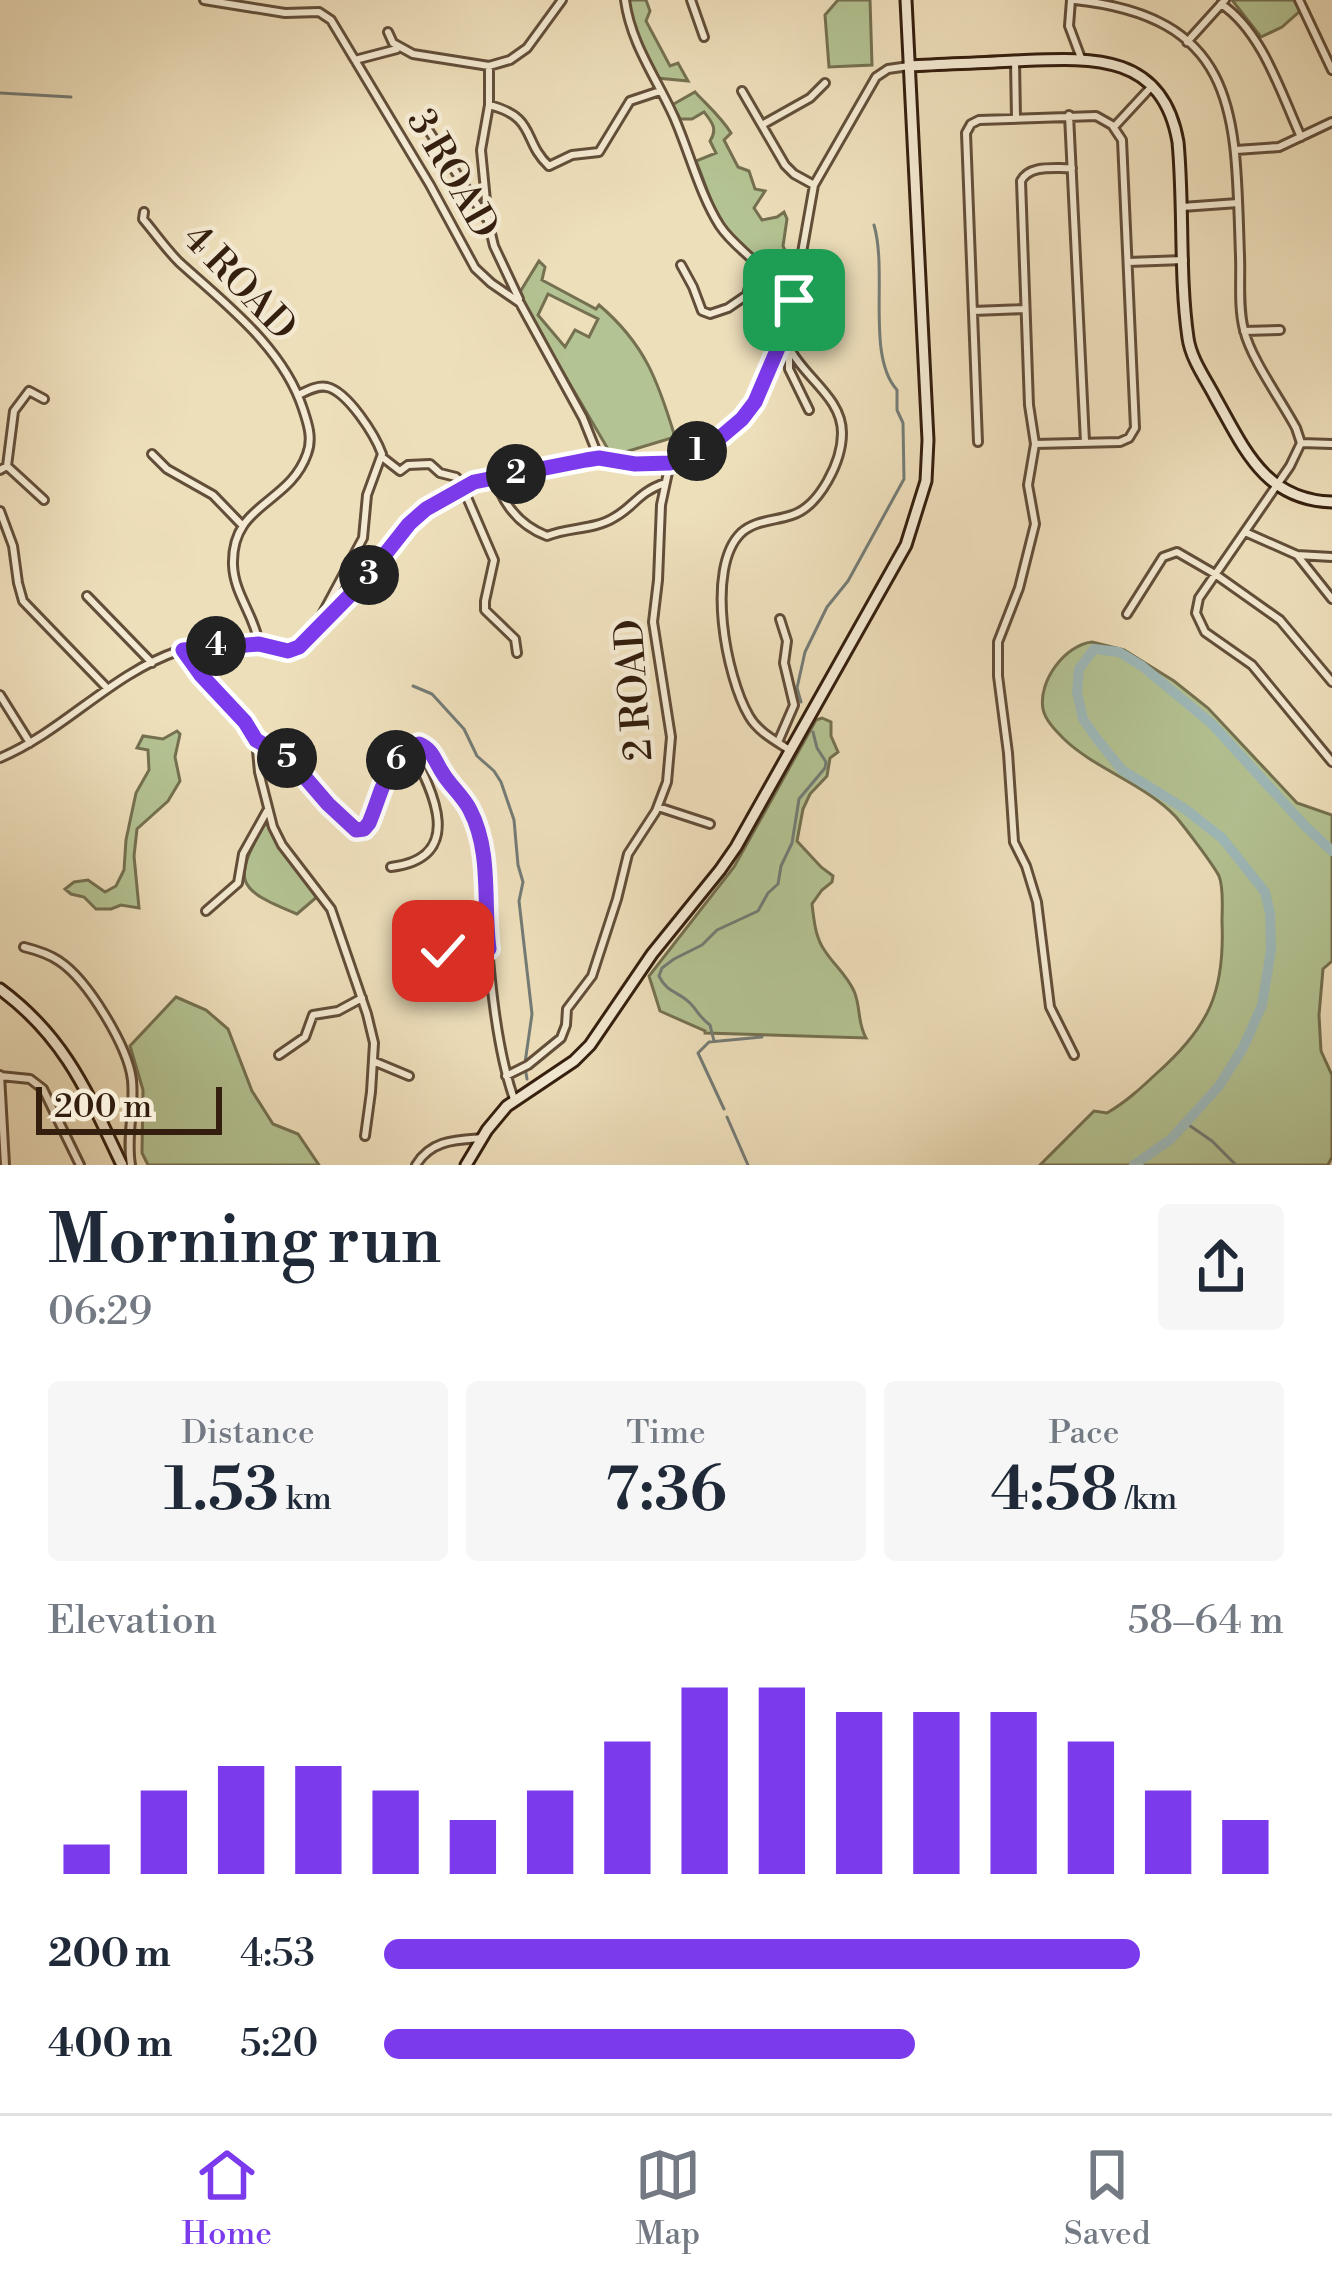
<!DOCTYPE html>
<meta charset="utf-8">
<style>
body{margin:0;font-family:"Libre Bodoni",serif;background:#f6f6f7;color:#1f2937;height:100vh;display:flex;flex-direction:column;font-size:45px;white-space:nowrap}
*{box-sizing:border-box;margin:0}
p{font-size:39px;color:#747a83}
.icon{flex:none;width:66px;height:66px;fill:none;stroke:currentColor;stroke-width:2;stroke-linecap:round;stroke-linejoin:round}
.map{position:relative;height:1165px;overflow:hidden}
.details{display:flex;flex-direction:column;background:#fff;flex:1}
.details>*{flex:none}
.scale{position:absolute;left:36px;bottom:30px;width:186px;box-sizing:border-box;padding-left:12px;border:6px solid #341e0e;border-top:0;font-size:33px;line-height:42px;white-space:nowrap;color:#341e0e;-webkit-text-stroke:9px #f4ead3;paint-order:stroke}
.pin{position:absolute;display:grid;place-items:center;width:102px;height:102px;color:#fff;margin:-51px;border-radius:24px;box-shadow:0 6px 18px #0006}
.km{position:absolute;width:60px;height:60px;margin:-30px;border-radius:50%;background:#222;color:#fff;font-size:33px;line-height:60px;text-align:center}
.round{display:grid;place-items:center;flex:none;width:126px;height:126px;border-radius:12px;background:#f6f6f7}
.head{display:flex;align-items:center;justify-content:space-between;height:204px;padding:0 48px}
h1{font-size:66px;font-weight:600;line-height:90px}
.stats{display:grid;grid-template-columns:repeat(3,1fr);gap:18px;height:204px;padding:12px 48px}
.stats div{display:grid;align-content:center;border-radius:12px;background:#f6f6f7;text-align:center}
.stats b{font-size:60px;font-weight:600}
.stats small{font-size:33px;font-weight:400}
.stats p{font-size:33px}
.chart{height:336px;padding:24px 48px}
.chart p{display:flex;justify-content:space-between}
.chart svg{width:100%;height:216px;margin-top:12px;stroke:#7c3aed;stroke-width:6}
ul{padding:0 48px;list-style:none;font-size:39px}
li{display:grid;grid-template-columns:192px 144px 1fr;align-items:center;height:90px}
li i{height:30px;border-radius:15px;background:#7c3aed}
.menu{display:flex;justify-content:space-around;align-items:center;height:168px;border-top:3px solid #e0e1e3;background:#fff;font-size:33px;color:#747a83}
.menu a{display:grid;justify-items:center;gap:6px}
.menu .selected{color:#7c3aed}
.map>svg:first-child{display:block}
</style>
<div class="map">
<svg width="1332" height="1165" viewBox="0 0 1332 1165">
<rect width="100%" height="100%" fill="#eedfbb"/>
<filter id="stains"><feTurbulence type="fractalNoise" baseFrequency=".00167" numOctaves="4"/><feColorMatrix values="0 0 0 0 .2 0 0 0 0 .09 0 0 0 0 .02 0 0 0 .5 -.17"/></filter>
<radialGradient id="worn" r=".72"><stop offset=".6" stop-color="#630" stop-opacity="0"/><stop offset="1" stop-color="#630" stop-opacity=".3"/></radialGradient>
<path fill="#b4c393" stroke="#747050" stroke-width="3" fill-rule="evenodd" d="M628 0H646L650 11 646 21 670 66 678 63 688 81 657 78 638 41Z
M838 0H870L872 65 829 67 825 15Z
M1232 0H1295L1300 11 1282 27 1261 37Z
M695 92C708 106 721 117 731 133L724 140 738 167 749 171 755 189 765 191 754 208 762 220 777 217 784 212 787 219 783 246 790 261 780 293C770 266 747 255 729 233 713 213 706 184 696 161L716 153 710 141C718 129 712 122 704 112L692 119H680L672 105Z
M539 261 545 267 542 280 596 309 599 305C645 344 658 381 675 437L612 456 522 302 520 292ZM548 294 598 319 589 337 575 330 565 347 538 315Z
M1092 642 1124 650 1174 681 1208 708 1297 803 1332 815V961L1323 969 1319 1015 1321 1051 1332 1075V1157L1328 1165H1040L1094 1111 1107 1113C1126 1102 1141 1088 1157 1073 1209 1027 1225 992 1222 922 1222 908 1224 888 1219 876 1212 863 1186 829 1176 817 1145 784 1095 769 1064 739 1056 731 1045 720 1043 709 1038 681 1065 645 1092 642Z
M822 718 831 722V736L838 752 830 758 827 776 810 794 803 809 797 841 821 867 833 876 832 882 822 890 812 904C814 920 815 937 825 951 834 965 846 974 854 991 861 1007 857 1022 866 1038L705 1033V1031L660 1011 649 976 734 867 816 720Z
M177 731 180 734 175 757 180 781 168 801 137 829 134 856 139 908 121 905 111 909H96L84 897 71 894 65 889 74 882 88 880 105 892 116 886 124 870 126 840 136 793 149 770 148 750 137 748 143 736 163 739Z
M266 822 279 847 318 896 297 914C236 889 231 882 266 822Z
M176 997 206 1010 228 1029 252 1091 273 1124 298 1134 319 1165H148L142 1153 143 1090 130 1046Z"/>
<g fill="none" stroke-linecap="round" stroke-linejoin="round">
<path stroke="#747c76" stroke-width="3" d="M0 93 71 97
M413 686 432 694 464 729 477 756 494 771 501 782 514 820 518 865 523 882 519 901 532 1014 525 1063
M801 702 797 688 805 652 827 607 848 581 904 479 903 423 897 410V390C866 356 888 273 874 225
M714 1041 710 1025C699 1017 698 1011 690 1003 678 991 667 993 659 976L662 968 674 959 702 945 717 930 758 911 768 893 778 884 781 866 792 843 799 799 825 768 826 762 817 748 813 732
M526 1073 527 1079
M724 1109 698 1053 709 1042 762 1037
M727 1117 748 1165
M1186 1123 1212 1141 1236 1165"/>
<path stroke="#9ebabb" stroke-width="10" d="M1134 1165 1171 1139 1219 1086 1243 1048 1262 1005 1271 950 1270 913 1265 892 1222 838 1185 809 1122 770 1097 739 1083 719 1077 692 1079 669 1094 649 1119 652 1142 666 1212 724 1305 826 1332 851"/>
<defs>
<path id="street" d="M204 0 285 13 319 12 331 20 430 185 475 268 491 283 520 303 583 418 599 458
M625 0C631 44 656 77 674 117 689 151 700 195 720 226 734 247 757 259 770 280 782 301 779 327 790 349 805 378 842 398 842 433 842 461 820 506 792 515 775 521 755 520 741 533 705 568 726 677 749 716 758 732 776 741 791 751
M691 0 704 37
M1071 0 1069 26 1081 58
M1075 0C1243 18 1235 120 1240 256 1241 280 1238 307 1244 330 1251 359 1281 400 1296 428L1301 443 1290 466 1199 598 1196 613 1205 632 1252 665 1332 762
M1299 0 1332 70
M1221 4C1262 31 1281 93 1301 137
M388 32 393 43 413 54 489 66 510 60 527 48 562 0
M1187 42 1225 0
M355 60 397 49
M1015 61 1016 118
M489 66V105L481 150 488 221 494 246 519 299
M742 91 785 165 794 174 814 185
M489 105C537 117 522 141 549 166L572 155 599 152 630 101 660 91
M1069 115 1085 442
M425 125 485 217
M762 125 810 98 825 83
M1114 127 1152 86
M1236 150 1279 147 1332 122
M1072 168C1055 169 1030 164 1021 181L1029 405 1035 444 1028 485 1035 524 1019 588 998 642V676L1008 753 1014 842 1026 866 1037 902 1050 1007 1074 1055
M1182 207 1238 203
M144 212 143 219C155 233 166 249 179 262 225 304 283 347 303 409 308 424 313 439 307 454 289 505 231 503 233 565 234 594 255 616 259 644
M1128 262 1184 260
M681 265 693 287 702 311 710 314 728 308 747 295 755 263
M973 311 1025 309
M1244 331 1280 330
M789 348V369L809 410
M298 395C307 391 317 385 327 387 348 392 375 435 382 454L367 495 363 538 319 620
M978 442 966 133 971 124 979 120 1096 116 1112 125 1122 140 1135 428 1129 438 1120 442 1035 444
M1301 443 1332 444
M152 454 167 469 213 495 241 524
M382 457 400 471 408 465 430 464 440 473 456 477 465 486
M7 466 44 500
M0 470 7 466 14 411 29 391 44 399
M495 477C503 505 519 525 547 536 569 527 595 530 615 517 636 505 637 493 665 483
M463 488 494 560 485 601V610L515 639 517 653
M0 511 13 546 18 583 23 601 107 688
M1245 532 1297 555 1332 557
M1297 555 1332 599
M87 596 152 663
M1127 614 1163 557 1177 552 1215 574 1280 620 1332 682
M183 650 201 675 245 722 256 740 291 761 328 804 356 830 365 829 369 822C383 793 386 757 420 744 432 750 435 760 442 772 451 788 466 799 473 817 486 851 482 873 485 908 489 966 495 1045 514 1099
M0 695 30 743
M256 740 259 772 273 827 282 845 331 909 367 1014 374 1043 371 1092 365 1136
M778 742 794 705 784 663 787 641 780 619
M0 758C64 731 111 674 178 651 201 644 230 644 254 644 270 644 283 653 299 647L364 581 416 517 474 482 599 458 635 464 670 463 717 439 742 419 760 392 792 309 814 185 876 77 888 69 909 66
M658 807 710 824
M391 867C466 858 434 792 410 748
M206 911 238 883 243 854 267 811
M436 938 441 948 447 954 489 948
M24 947C36 950 49 954 59 961 88 980 128 1047 132 1080 135 1109 126 1136 131 1165
M279 1055 305 1037 313 1015 338 1011 362 998
M373 1061 409 1076
M0 1075 5 1165
M0 1076 30 1079 43 1089 80 1165
M506 1076 528 1065 561 1038 566 1025 567 1009 592 976 617 899 628 854 656 811 667 782 671 737 653 622 658 580 661 505 670 463
M416 1165C431 1140 455 1140 482 1138"/>
<path id="secondary" d="M909 66C944 64 979 63 1014 61 1087 58 1162 50 1178 142 1184 206 1179 276 1188 338 1191 359 1205 378 1215 397 1244 448 1264 500 1332 502
M0 989C66 1038 88 1094 122 1165
M466 1165 487 1130 507 1106 574 1061 590 1045 652 954 720 870 736 847 906 545 926 481 928 440 906 0"/>
</defs>
<use href="#street" stroke="#624e39" stroke-width="12"/>
<use href="#secondary" stroke="#341e0e" stroke-width="15"/>
<use href="#street" stroke="#f4ead3" stroke-width="6"/>
<use href="#secondary" stroke="#f4ead3" stroke-width="9"/>
</g>
<g fill="none" stroke-linecap="round" stroke-linejoin="round">
<defs>
<path id="route" d="M443 951 450 954 489 949C483 903 492 852 470 810 463 796 450 786 442 772 434 760 433 750 419 744 386 757 382 793 369 823L364 829 356 830 328 804 291 761 256 740 245 722 201 675 183 650 259 644 288 651 299 647 364 581 409 524 426 509 474 482 586 460 599 458 635 464 670 463 722 436 742 419 755 402 784 334 794 300"/>
</defs>
<use href="#route" stroke="#fff" stroke-width="24"/>
<use href="#route" stroke="#7c3aed" stroke-width="15"/>
</g>
<g text-anchor="middle" dominant-baseline="central" stroke-width="9" stroke-linejoin="round" paint-order="stroke">
<g font-size="39" fill="#341e0e" stroke="#f4ead3">
<text transform="translate(452 174) rotate(60)">3 ROAD</text>
<text transform="translate(239 283) rotate(46)">4 ROAD</text>
<text transform="translate(635 690) rotate(-94)">2 ROAD</text>
</g>
</g>
<rect width="100%" height="100%" filter="url(#stains)"/>
<rect width="100%" height="100%" fill="url(#worn)"/>
</svg>
<div class="scale">200 m</div>
<div class="pin" style="left:794px;top:300px;background:#1e9e55"><svg class="icon" aria-label="arrive" viewBox="0 0 24 24"><path d="M6 21V4h12l-3 4 3 4H6"/></svg></div>
<div class="pin" style="left:443px;top:951px;background:#d93025"><svg class="icon" aria-label="check" viewBox="0 0 24 24"><path d="M5 12l5 5 9-10"/></svg></div>
<b class="km" style="left:697px;top:451px">1</b>
<b class="km" style="left:516px;top:474px">2</b>
<b class="km" style="left:369px;top:575px">3</b>
<b class="km" style="left:216px;top:646px">4</b>
<b class="km" style="left:287px;top:758px">5</b>
<b class="km" style="left:396px;top:760px">6</b>
</div>
<section class="details">
<div class="head"><div><h1>Morning run</h1><p>06:29</p></div><a class="round"><svg class="icon" aria-label="share" viewBox="0 0 24 24"><path d="M12 15V3M7 8l5-5 5 5M5 13v7h14v-7"/></svg></a></div>
<div class="stats">
<div><p>Distance</p><b>1.53<small> km</small></b></div>
<div><p>Time</p><b>7:36</b></div>
<div><p>Pace</p><b>4:58<small> /km</small></b></div>
</div>
<div class="chart"><p><span>Elevation</span>58–64 m</p>
<svg viewBox="0 0 160 44" preserveAspectRatio="none"><path d="M5 44V38M15 44V27M25 44V22M35 44V22M45 44V27M55 44V33M65 44V27M75 44V17M85 44V6M95 44V6M105 44V11M115 44V11M125 44V11M135 44V17M145 44V27M155 44V33"/></svg>
</div>
<ul>
<li><b>200 m</b>4:53<i style="width:84%"></i></li>
<li><b>400 m</b>5:20<i style="width:59%"></i></li>
</ul>
</section>
<nav class="menu">
<a class="selected"><svg class="icon" aria-label="home" viewBox="0 0 24 24"><path d="M3 11l9-7 9 7M6 9v11h12V9"/></svg>Home</a>
<a><svg class="icon" aria-label="map" viewBox="0 0 24 24"><path d="M3 6l6-2 6 2 6-2v14l-6 2-6-2-6 2zM9 4v14M15 6v14"/></svg>Map</a>
<a><svg class="icon" aria-label="saved" viewBox="0 0 24 24"><path d="M7 4h10v16l-5-4-5 4z"/></svg>Saved</a>
</nav>
